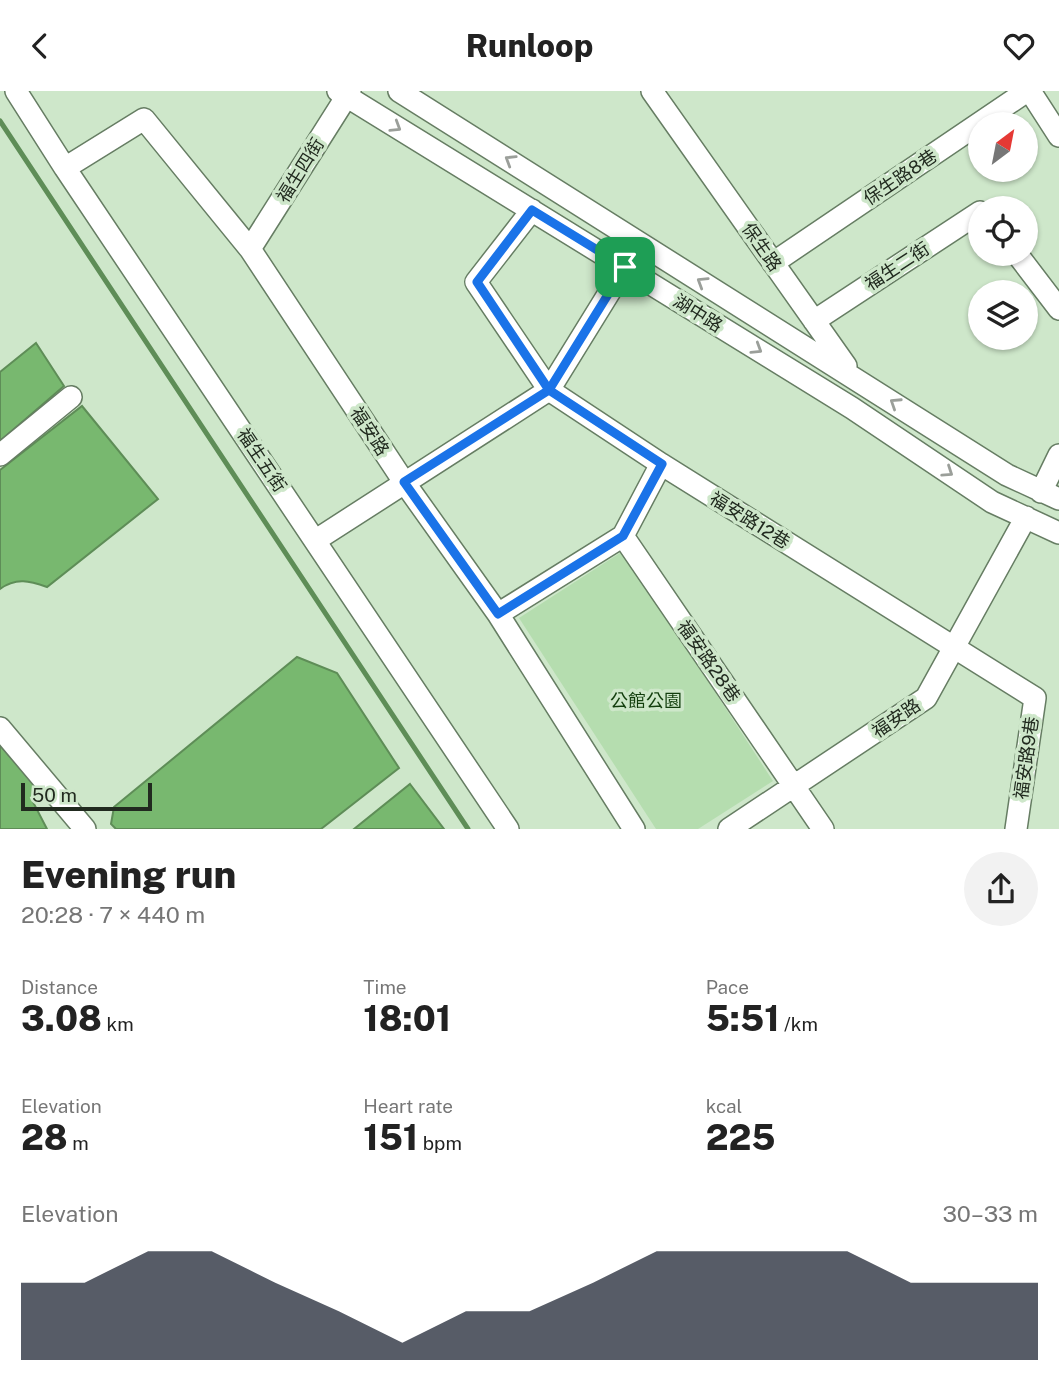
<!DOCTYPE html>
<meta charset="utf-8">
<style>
body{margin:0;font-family:"Public Sans","Noto Sans TC",sans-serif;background:#f2f2f2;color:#222;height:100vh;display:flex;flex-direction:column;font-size:26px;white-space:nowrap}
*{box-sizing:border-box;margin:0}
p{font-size:23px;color:#767676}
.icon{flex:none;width:38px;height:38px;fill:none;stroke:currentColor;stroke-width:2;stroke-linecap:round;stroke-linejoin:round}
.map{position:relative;height:738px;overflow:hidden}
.details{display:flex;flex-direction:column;background:#fff;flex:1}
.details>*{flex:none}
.needle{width:46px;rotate:32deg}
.controls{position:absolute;left:968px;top:21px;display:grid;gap:14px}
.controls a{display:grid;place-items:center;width:70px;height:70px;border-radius:50%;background:#fff;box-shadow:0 2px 5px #0004;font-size:35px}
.scale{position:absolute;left:21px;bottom:18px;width:131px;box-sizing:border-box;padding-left:7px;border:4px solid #212a1f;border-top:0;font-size:19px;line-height:24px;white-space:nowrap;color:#212a1f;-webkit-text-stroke:5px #cee7ca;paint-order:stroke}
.pin{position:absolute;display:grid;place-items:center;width:60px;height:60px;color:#fff;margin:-30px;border-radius:14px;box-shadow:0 4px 10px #0006}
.round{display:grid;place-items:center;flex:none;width:74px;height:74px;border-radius:37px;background:#f2f2f2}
.head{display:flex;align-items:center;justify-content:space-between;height:119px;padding:0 21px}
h1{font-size:38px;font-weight:800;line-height:52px}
.metrics{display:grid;grid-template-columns:repeat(3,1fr);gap:10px;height:119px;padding:7px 21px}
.metrics div{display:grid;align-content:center}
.metrics b{font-size:35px;font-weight:800}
.metrics small{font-size:19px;font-weight:400}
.metrics p{font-size:19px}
.chart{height:196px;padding:14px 21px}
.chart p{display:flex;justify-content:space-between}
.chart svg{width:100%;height:126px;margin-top:7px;fill:#111827;opacity:.7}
header{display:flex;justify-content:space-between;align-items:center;height:91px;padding:0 21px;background:#fff;font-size:32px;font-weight:800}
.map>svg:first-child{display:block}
</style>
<header><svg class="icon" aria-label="back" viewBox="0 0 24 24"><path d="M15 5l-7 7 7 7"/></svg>Runloop<svg class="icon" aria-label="heart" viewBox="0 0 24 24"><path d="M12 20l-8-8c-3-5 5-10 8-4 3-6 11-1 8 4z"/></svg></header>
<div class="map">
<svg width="1059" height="738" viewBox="0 0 1059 738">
<rect width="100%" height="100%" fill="#cee7ca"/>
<path fill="#b5ddaf" d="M623 460 773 690 698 738H656L519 527Z"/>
<path fill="#78b86f" stroke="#5e8d57" stroke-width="2" d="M36 252 64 295 0 350V281Z
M82 315 158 408 47 496C30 490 16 486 0 498V379Z
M297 566 337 582 399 677 321 738H116L111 733 114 716Z
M0 654 37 697 33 711 47 738H0Z
M410 693 444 738H354Z"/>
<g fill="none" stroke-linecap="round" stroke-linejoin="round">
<path stroke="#5e8d57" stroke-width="5" d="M0 30 468 738"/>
<defs>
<path id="minor" d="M16 0 65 77 508 738
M338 0 852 317 992 411 1059 442
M399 0 1007 384 1059 408
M652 0 846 275
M1030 0 1059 45
M65 77 144 28 250 158 404 391 498 523 634 738
M532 119 476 191 549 299 661 373 1035 607 1016 738
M250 158 350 0
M1017 163 1059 218
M773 172 1027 0
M814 230 980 121
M0 364 71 306
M1041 401 1059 364
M623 445 823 738
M316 449 549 299 625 176
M498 523 623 445 661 373
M0 637 85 738
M729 738 926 607 1026 426"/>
</defs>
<use href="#minor" stroke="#667d63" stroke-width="24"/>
<use href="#minor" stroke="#fff" stroke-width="21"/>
</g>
<defs><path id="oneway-chevron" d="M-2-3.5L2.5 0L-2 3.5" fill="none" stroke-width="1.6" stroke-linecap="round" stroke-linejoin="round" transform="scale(1.75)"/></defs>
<g stroke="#9b9f9a">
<use href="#oneway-chevron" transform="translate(396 36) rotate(32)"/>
<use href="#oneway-chevron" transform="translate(510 69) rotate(-148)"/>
<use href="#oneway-chevron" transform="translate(702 191) rotate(-148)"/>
<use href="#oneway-chevron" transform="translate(757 258) rotate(32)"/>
<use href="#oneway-chevron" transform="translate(895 312) rotate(-147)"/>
<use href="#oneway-chevron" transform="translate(948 381) rotate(34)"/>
</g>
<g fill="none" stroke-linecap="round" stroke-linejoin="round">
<defs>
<path id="route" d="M625 176 549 299 404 391 498 523 623 445 662 373 549 299 477 191 532 119 625 176"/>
</defs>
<use href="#route" stroke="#fff" stroke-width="14"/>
<use href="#route" stroke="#1a73e8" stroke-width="9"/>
</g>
<g text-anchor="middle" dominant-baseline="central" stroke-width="7" stroke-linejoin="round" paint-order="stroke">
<g font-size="18" fill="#212a1f" stroke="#cee7ca">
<text transform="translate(300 79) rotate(-58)">福生四街</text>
<text transform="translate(900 86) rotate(-34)">保生路8巷</text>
<text transform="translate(762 156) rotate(55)">保生路</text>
<text transform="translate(897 175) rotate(-33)">福生二街</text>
<text transform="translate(698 222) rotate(32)">湖中路</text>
<text transform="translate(370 340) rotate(57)">福安路</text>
<text transform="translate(262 369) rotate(56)">福生五街</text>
<text transform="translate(750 429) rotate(32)">福安路12巷</text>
<text transform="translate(709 570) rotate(55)">福安路28巷</text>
<text transform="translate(896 627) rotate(-34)">福安路</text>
<text transform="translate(1026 667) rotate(-82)">福安路9巷</text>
</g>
<g font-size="18" fill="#123e0d" stroke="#cee7ca">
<text x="646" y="609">公館公園</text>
</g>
</g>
</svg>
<div class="controls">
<a><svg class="needle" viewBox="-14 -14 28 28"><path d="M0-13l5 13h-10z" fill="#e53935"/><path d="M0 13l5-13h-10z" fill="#767676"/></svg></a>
<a><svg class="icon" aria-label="locate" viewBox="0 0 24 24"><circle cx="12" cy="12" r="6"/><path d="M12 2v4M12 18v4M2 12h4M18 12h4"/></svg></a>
<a><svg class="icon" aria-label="layers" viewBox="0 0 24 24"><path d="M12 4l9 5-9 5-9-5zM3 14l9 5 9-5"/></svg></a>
</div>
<div class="scale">50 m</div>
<div class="pin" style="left:625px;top:176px;background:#1e9e55"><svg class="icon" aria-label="arrive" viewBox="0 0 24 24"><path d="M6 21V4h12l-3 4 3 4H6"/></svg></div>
</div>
<section class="details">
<div class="head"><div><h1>Evening run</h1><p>20:28 · 7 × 440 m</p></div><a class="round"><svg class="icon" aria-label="share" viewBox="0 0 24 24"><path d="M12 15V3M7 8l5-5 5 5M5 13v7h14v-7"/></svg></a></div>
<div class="metrics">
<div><p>Distance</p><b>3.08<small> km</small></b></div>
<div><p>Time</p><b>18:01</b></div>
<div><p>Pace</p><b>5:51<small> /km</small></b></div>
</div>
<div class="metrics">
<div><p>Elevation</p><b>28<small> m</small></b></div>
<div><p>Heart rate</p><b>151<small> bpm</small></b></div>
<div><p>kcal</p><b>225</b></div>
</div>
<div class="chart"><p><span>Elevation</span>30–33 m</p>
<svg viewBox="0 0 160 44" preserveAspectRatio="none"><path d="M0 44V17L10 17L20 6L30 6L40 17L50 27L60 38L70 27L80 27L90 17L100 6L110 6L120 6L130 6L140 17L150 17L160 17V44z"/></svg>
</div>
</section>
